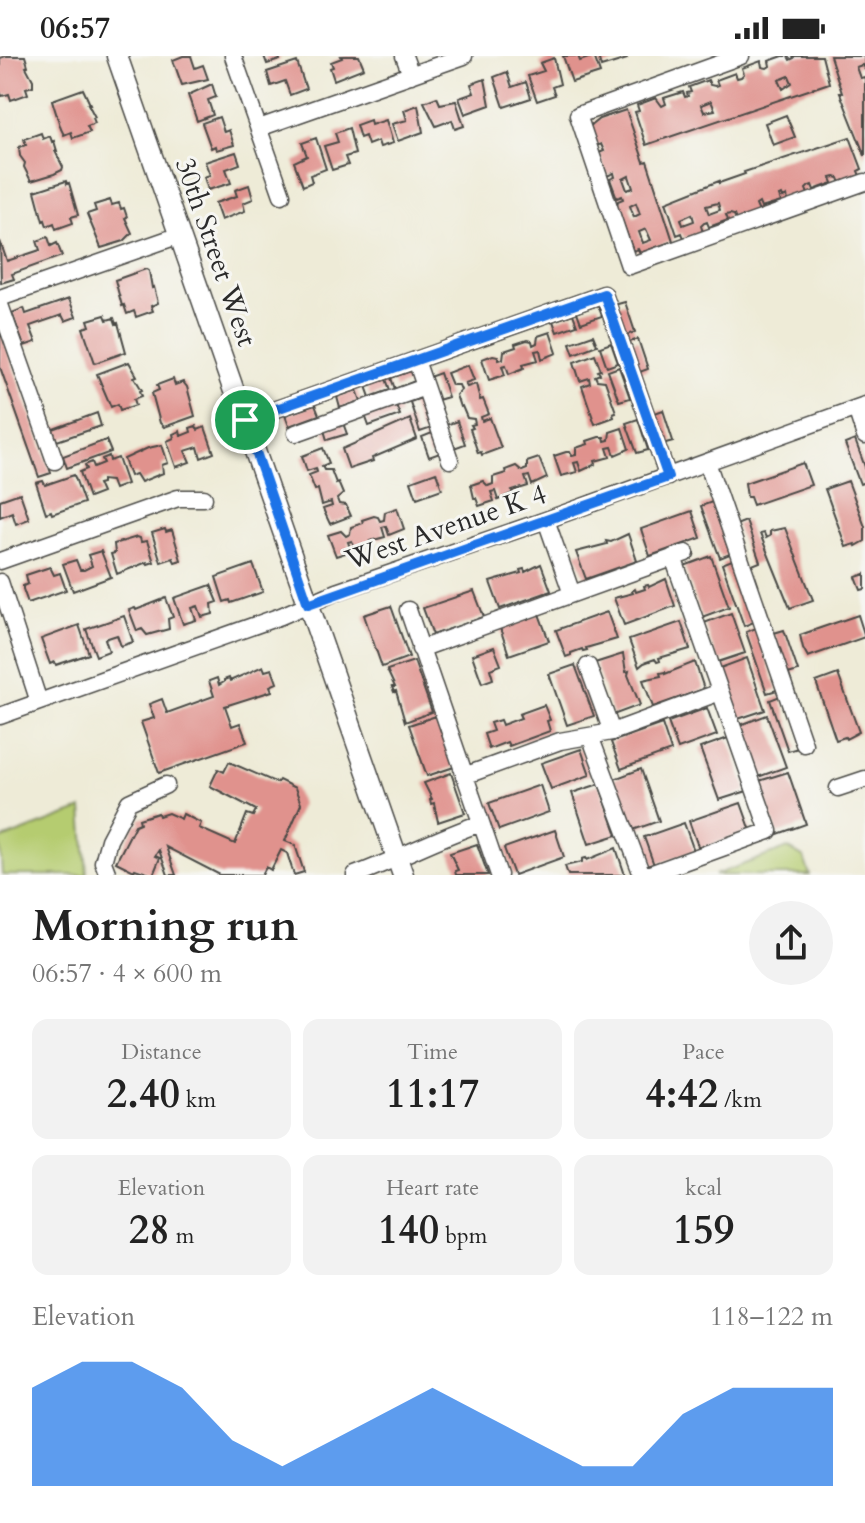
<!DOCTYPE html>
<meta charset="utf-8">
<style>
body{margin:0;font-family:Cardo,serif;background:#f2f2f2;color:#222;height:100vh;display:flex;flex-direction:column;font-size:30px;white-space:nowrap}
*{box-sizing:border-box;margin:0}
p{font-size:26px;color:#767676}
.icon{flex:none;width:44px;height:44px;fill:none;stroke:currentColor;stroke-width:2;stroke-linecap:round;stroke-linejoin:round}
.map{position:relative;height:819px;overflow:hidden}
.panel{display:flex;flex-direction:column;background:#fff;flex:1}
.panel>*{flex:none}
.pin{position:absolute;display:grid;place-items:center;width:68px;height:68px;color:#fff;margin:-34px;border:4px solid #fff;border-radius:50%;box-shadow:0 2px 8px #0007}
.round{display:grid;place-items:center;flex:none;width:84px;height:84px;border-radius:42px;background:#f2f2f2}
.head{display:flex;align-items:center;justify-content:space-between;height:136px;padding:0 32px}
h1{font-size:44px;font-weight:600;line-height:60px}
.metrics{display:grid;grid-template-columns:repeat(3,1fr);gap:12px;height:136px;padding:8px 32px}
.metrics div{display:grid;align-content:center;border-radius:16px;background:#f2f2f2;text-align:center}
.metrics b{font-size:40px;font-weight:600}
.metrics small{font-size:22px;font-weight:400}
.metrics p{font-size:22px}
.chart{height:224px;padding:16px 32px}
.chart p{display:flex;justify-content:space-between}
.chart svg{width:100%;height:144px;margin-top:8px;fill:#1a73e8;opacity:.7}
.status{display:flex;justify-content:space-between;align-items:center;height:56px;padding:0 40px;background:#fff;direction:ltr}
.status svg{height:22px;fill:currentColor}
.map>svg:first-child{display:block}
</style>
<div class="status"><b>06:57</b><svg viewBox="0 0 49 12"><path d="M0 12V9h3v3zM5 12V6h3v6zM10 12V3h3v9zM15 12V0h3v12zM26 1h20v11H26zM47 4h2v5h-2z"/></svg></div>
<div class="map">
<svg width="865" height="819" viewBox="0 0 865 819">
<rect width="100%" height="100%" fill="#f6f6f2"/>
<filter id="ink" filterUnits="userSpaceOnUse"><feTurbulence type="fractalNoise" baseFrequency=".0125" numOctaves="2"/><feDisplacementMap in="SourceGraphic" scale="16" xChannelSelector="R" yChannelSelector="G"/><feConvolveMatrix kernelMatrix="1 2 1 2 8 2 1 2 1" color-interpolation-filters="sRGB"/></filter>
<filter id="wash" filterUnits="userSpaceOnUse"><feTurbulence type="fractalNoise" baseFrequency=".006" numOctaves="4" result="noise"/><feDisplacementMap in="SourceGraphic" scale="32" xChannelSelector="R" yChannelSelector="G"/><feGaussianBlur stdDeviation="1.8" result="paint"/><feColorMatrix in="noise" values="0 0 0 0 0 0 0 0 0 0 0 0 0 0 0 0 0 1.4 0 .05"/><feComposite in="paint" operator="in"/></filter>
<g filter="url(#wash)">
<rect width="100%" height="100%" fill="#eeebd7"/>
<path fill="#b5cc70" stroke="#707c4e" stroke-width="2" d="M82 753 87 819H2L0 784Z
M788 792 804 802 810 819H715Z"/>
<g id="blocks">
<path fill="#e0928d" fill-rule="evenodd" d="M6 0H25L28 10 26 11 33 24V30L26 32 28 38 11 44 9 38 2 40 0 36V2Z
M183 0H191L195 12 203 9 208 23 182 29 173 4Z
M264 0H279L280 4 267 8Z
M341 0H359L364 12 334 24 330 12 333 11 331 6 342 2Z
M563 0H578L580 5 594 0 600 17 572 26Z
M598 0H626L627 3 601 11Z
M783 0H788L790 4 794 2 793 0H822L829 27 646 89 635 56 639 55 637 49 656 42 662 50 666 48 664 42 683 36 685 41 688 40 687 37 691 36 689 31 708 24 710 29 715 30 718 29 716 24 735 17 737 22 741 21 744 18 742 12 761 5 762 11 767 12 770 10 769 5ZM789 20 792 27 783 33 779 24ZM711 45 715 54 704 56 701 49Z
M830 0H864L865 14 862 9 856 11 860 22 865 21V100L840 37H842Z
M554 2 560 28 552 31 555 39 537 45 528 20 544 15 540 7Z
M297 6 306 33 290 39 285 25 271 30 267 16Z
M507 16 512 31 526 26 531 42 504 51 494 21Z
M485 23 490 49 465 58 459 42 474 37 471 28Z
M212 28 216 41 208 44 213 59 197 65 188 39Z
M83 33 90 48H88L95 61 93 62 95 67 87 70 90 76 73 82 71 76 64 79 61 73 52 44Z
M437 41 440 48 456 45 464 70 455 73 452 64 436 70 424 46Z
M418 49 423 76 398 85 392 68 407 64 404 54Z
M626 54 644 106 647 105 673 185 640 197 638 193 633 195 617 150 618 145 623 143 622 140 617 142 610 123 615 121 614 117 607 120 599 97 604 95 601 88 596 90 589 71 599 63ZM629 120 633 132 627 134 623 123ZM636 147 640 158 634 161 630 150ZM646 173 651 184 643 187 639 176Z
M786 59 795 81 773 89 765 67Z
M219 61 224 76 229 74 234 89 216 94 215 90 211 92 202 67Z
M370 64 371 69 386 64 393 87 380 91 378 85 368 89 365 80 360 82 356 69Z
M349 72 355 98 345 101 348 109 332 114 324 90 338 86 335 77Z
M41 77 43 83 50 80 52 86 54 85 57 95H55L63 111 62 114 54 118 31 125 24 111 25 107 20 100 19 91 26 89 24 83Z
M850 81 862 113 858 115 860 120 841 127 839 122 835 121 831 122 833 127 814 134 812 129 809 130 806 133 808 138 788 145 787 140 783 142 782 139 779 140 781 146 761 152 759 147 756 149 759 156 736 164 734 159 730 158 726 159 728 164 709 171 707 166 704 167 701 170 703 176 684 182 682 177 677 179 666 146 719 125V127L745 118 744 116ZM718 147 720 154 709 158 706 150ZM692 158 694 165 683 169 681 163Z
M316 82 326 113 310 119 312 126 303 130 294 106 307 100 302 87Z
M236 96 240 108 226 113 231 127 208 134 204 121 210 119 205 106Z
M66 125 67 128 69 127 78 159 71 161 73 167 56 173 54 167 47 170 45 164 43 165 35 135Z
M249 129 253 143 243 147 245 155 221 164 215 147 237 140 235 134Z
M110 144 112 149 119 147 121 153 124 152 127 161 125 162 132 177 124 185 101 192 87 158 96 155 94 149Z
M48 181 51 190 57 187 62 200 12 218 14 223 1 227 0 185 7 205 40 194 37 185Z
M146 213 149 215 152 232 154 231 158 247 151 250 153 255 136 261 134 255 127 258 124 249 122 250 115 224Z
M69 243 76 261 65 265 62 259 30 270 36 286 24 290 12 257 24 252 26 258Z
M625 246 635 276 624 280 614 249Z
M598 249 602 260 581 267 577 256Z
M573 258 577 269 557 276 553 265Z
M105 259 107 264 114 262 116 268 118 267 126 296 95 307 83 272 90 270 88 264Z
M0 273 51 417 39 421 0 311Z
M550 276 557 297 542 303 540 294 535 295 538 304 523 308 524 312 509 318 506 309 502 310 505 319 489 324 482 303 493 299 498 300 499 304 503 303 504 295 516 291 515 288 527 284 532 285 533 289 537 287 538 280Z
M593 279 597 289 574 298 570 287Z
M638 283 648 313 637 317 627 287Z
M611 287 618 307 607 311 600 291Z
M595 298 601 314 598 315 600 318 595 320 597 324 605 325 616 356 613 357 614 361 595 368 582 330 590 327 589 322 580 325 574 306Z
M129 306 137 320 134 321 142 334 140 335 142 340 134 343 136 349 120 354 118 348 111 351 97 318Z
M468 309 474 324 465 327 467 331 476 328 480 344 483 343 489 358 481 361 482 365 490 362 501 392 482 399 481 396 478 397 470 373 473 372 471 369 475 368 474 363 467 362 462 350 460 351 456 339 461 334 459 329H452L447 317Z
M619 311 630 342 619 345 608 315Z
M411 315 415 325 395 333 391 322Z
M440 317 448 341 438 344 429 321Z
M173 323 175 329 183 326 187 331 195 360 164 371 160 367 152 337 159 334 157 329Z
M386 323 390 334 370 341 366 330Z
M357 334 361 345 340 352 337 341Z
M421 342 432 372 420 376 410 346Z
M315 349 319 359 289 370 285 359Z
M396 349 400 359 369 370 365 359Z
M663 354 673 385 662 388 652 358Z
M97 357 101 370 57 385 53 373Z
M410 363 417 383 372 402 373 405 349 413 342 393Z
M638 363 648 394 637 397 626 367Z
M457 365 465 388 454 392 446 369Z
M343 367 347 378 327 384 324 374Z
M196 370 198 374 205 371 214 397 201 402 198 391 185 395 190 406 176 411 167 385 174 382 173 378 180 375 181 380 191 376 190 372Z
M622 372 629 393 615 399 612 391 607 392 610 401 595 405 596 408 581 415 578 406 574 407 577 416 561 420 554 400 566 396H570L572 400 576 399V392L588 388 587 385 599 381H604L605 385 609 384 610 376Z
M432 377 440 397 429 401 422 381Z
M106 384 111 396 67 412 63 400Z
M855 384 865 411V426L860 428 845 388Z
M162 389 168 407 162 409 163 417 141 426 136 418 130 420 124 403 148 392Z
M323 392 329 407 322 410 324 414H331L336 427 338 426 343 438 337 443 339 448 346 449 351 460 330 468 323 453 332 450 331 446 322 449 318 433 315 434 309 419 317 416 316 412 307 415 302 400Z
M109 400 110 405 118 402 127 428 114 433 111 425 102 424V427L98 428 102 437 89 442 80 416 87 413 85 409 92 406 94 411 104 407 102 403Z
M539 402 547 422 532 429 529 420 525 421 528 430 512 435 513 437 498 444 495 435 491 436 494 445 479 450 476 442H474L471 429 483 425 488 430 493 428V421L506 417 505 414 516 410 522 415 527 413V406Z
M803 407 811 429 753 449 750 441H747L745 427Z
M436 416 442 433 417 442 411 425Z
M74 419 84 447 52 458 51 455 46 457 36 427 43 425 45 429Z
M848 425 865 471V485L856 490 855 488 846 491 825 433Z
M20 437 29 463 16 468 12 456 0 461V444Z
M712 446 730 498 720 502 701 450Z
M397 452 404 473 389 479 386 470 382 471 385 481 370 485 371 487 356 494 352 485 348 486 351 495 336 500 328 479 341 475 346 480 350 478 351 471 363 467 362 464 374 460 378 461 380 465 384 464 385 456Z
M692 455 701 482 650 500 641 473Z
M746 465 760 506 750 510 736 469Z
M785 472 813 544 790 552 760 478 764 477 766 482 770 480V475Z
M165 473 166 476 172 474 181 504 175 506 173 502 161 506 152 477Z
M628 478 637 505 586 523 576 496 607 488 606 485 611 486Z
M137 481 140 482 141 486 147 485 154 506 148 508 147 506 117 518 111 498 115 497 114 488Z
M101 495 111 521 73 535 63 508 76 504 80 514H84L92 510 88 499Z
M711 500 729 551 702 561 684 510Z
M732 504 754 566 744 570 722 508Z
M253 508 263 536 231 547 230 544 224 546 216 521Z
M541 508 551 535 500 553 490 526 521 517 520 514 524 513 525 516Z
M50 511 54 519 60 517 66 534 28 547 23 533V530L28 528 26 519Z
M865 518V533L861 534 856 521Z
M666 523 675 550 624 569 614 542 633 537 632 535 635 533 636 536 645 533 644 530 648 529 649 531Z
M211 529 218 546 212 548 213 558 202 561 198 550 192 552 196 564 183 568 174 542Z
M474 535 484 561 433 579 423 552Z
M166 542 173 561 168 563 169 573 147 579 142 573 137 575 129 554 135 552 136 554Z
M391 550 409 601 382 611 364 559Z
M607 556 617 583 586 592 587 594 583 595 582 593 571 597V599L566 601 556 574Z
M731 557 745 597 718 606 704 567Z
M539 558 549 585 509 599 500 572Z
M858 559 865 581 808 601 803 592 800 579Z
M124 560 133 586 121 590 117 579 105 583 109 595 96 600 86 573Z
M681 566 690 593 659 602 660 605 657 606 655 603 644 607 639 611 629 584Z
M79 569 89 598 56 609 55 606 50 608 41 583Z
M756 572 777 634 767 637 746 576Z
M784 574 798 615 788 618 774 577Z
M494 591 501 609 490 613 493 623 482 627 472 599Z
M623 598 626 616 629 615 628 619 640 649 613 659 595 607Z
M747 602 765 654 738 663 720 612Z
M414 605 432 656 405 666 396 635 394 636 392 631H395L387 614Z
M695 606 704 633 653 651 643 624 661 620 660 617 665 616V618Z
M575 609 594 660 567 669 549 618Z
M263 610 265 615 272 613 277 627 270 630 272 635 225 650 232 670 240 667 247 686 159 717 141 666 154 662 149 648 162 643 167 657 214 640 209 625 217 622 219 629 224 626V624L229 622 230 625Z
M838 618 859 676 846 683 845 681 836 684 816 626Z
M780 640 798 692 788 695 770 644Z
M544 649 550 664 547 665 550 675 509 690 507 686 489 693 484 678 493 675 490 667 500 664 502 669 521 662 519 658Z
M707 652 717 679 678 693 668 666Z
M767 659 786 711 758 721 740 669Z
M436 660 454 711 427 720 409 669Z
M662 668 671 695 621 713 611 686Z
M728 682 747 735 719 744 700 692Z
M581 693 590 719 551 733 541 707Z
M229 706 277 727 279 724 295 732 301 748 285 785 295 789 304 816 294 819 287 797 281 794 271 814 266 811 262 819H220L166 791 176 819H168L159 794 155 800 160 802 153 819 135 813 134 815 116 806 135 769 140 767 139 763 158 757 159 760 168 757 181 763 183 758 201 767 199 772 235 788 247 758 253 760 256 754 210 730 218 713 224 716Z
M641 713 659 765 633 774 614 723Z
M788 716 806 768 778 778 759 725Z
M451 717 465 757 438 766 434 747 431 748 430 744 432 743 424 727Z
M599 728 617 779 589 788 572 737Z
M540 729 549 756 499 774 489 747Z
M741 747 751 775 699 793 689 765Z
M684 767 694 795 654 809 644 781Z
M555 774 564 801 514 819 504 792Z
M477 788 488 819H456L455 815 458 814 450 797Z
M616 792 625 819H568L565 810 582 806V803L586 802 587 804Z"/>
</g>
</g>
<g filter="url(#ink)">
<use href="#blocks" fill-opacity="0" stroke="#484845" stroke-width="2"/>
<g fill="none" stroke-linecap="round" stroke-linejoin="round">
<defs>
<path id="minor" d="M233 0 282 139
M404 0 411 19
M741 0 578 59 629 210 865 126
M259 72 464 0
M0 242 180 179
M0 249 55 405
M416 304 450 404
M856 352 865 380
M245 364 604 238 668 421
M296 377 425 331
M707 406 804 688
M546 464 572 538
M0 505 178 442H204
M0 526 39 646
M408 554 499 819
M420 593 686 497
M588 610 612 676
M0 660 281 560 336 536 546 464 865 349
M590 680 642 819
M464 720 560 685 612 676 720 636
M838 732 865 723
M108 819 103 806 109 784 129 746 166 729
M355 819C398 803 437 782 481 767
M647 819 769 775 673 501"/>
<path id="major" d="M117 0 403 819"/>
</defs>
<use href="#minor" stroke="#484845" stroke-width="19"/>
<use href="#major" stroke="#484845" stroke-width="23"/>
<use href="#minor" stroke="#fff" stroke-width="16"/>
<use href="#major" stroke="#fff" stroke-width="20"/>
</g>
</g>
<g fill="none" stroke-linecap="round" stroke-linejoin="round" filter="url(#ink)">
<defs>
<path id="route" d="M604 238 668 421 308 548 245 364Z"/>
</defs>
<use href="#route" stroke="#fff" stroke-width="16"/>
<use href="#route" stroke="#1a73e8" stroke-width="10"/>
</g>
<g text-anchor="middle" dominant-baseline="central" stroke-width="6" stroke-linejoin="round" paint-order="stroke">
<g font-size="28" fill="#2b2b2b" stroke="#f6f6f2">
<text transform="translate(216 196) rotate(71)">30th Street West</text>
<text transform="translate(446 471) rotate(-19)">West Avenue K 4</text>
</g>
</g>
</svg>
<div class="pin" style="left:245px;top:364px;background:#1e9e55"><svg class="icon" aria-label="arrive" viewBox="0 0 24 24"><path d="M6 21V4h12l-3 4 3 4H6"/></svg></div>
</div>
<section class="panel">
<div class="head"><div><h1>Morning run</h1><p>06:57 · 4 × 600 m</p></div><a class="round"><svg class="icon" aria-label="share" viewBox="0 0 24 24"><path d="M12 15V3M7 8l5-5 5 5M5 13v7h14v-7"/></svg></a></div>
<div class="metrics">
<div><p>Distance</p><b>2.40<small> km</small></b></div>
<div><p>Time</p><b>11:17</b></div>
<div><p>Pace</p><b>4:42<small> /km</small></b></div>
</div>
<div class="metrics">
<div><p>Elevation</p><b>28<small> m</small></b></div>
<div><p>Heart rate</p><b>140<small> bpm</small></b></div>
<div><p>kcal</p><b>159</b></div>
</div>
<div class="chart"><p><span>Elevation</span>118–122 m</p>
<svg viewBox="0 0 160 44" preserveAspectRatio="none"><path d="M0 44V14L10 6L20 6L30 14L40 30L50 38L60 30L70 22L80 14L90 22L100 30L110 38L120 38L130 22L140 14L150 14L160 14V44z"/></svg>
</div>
</section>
